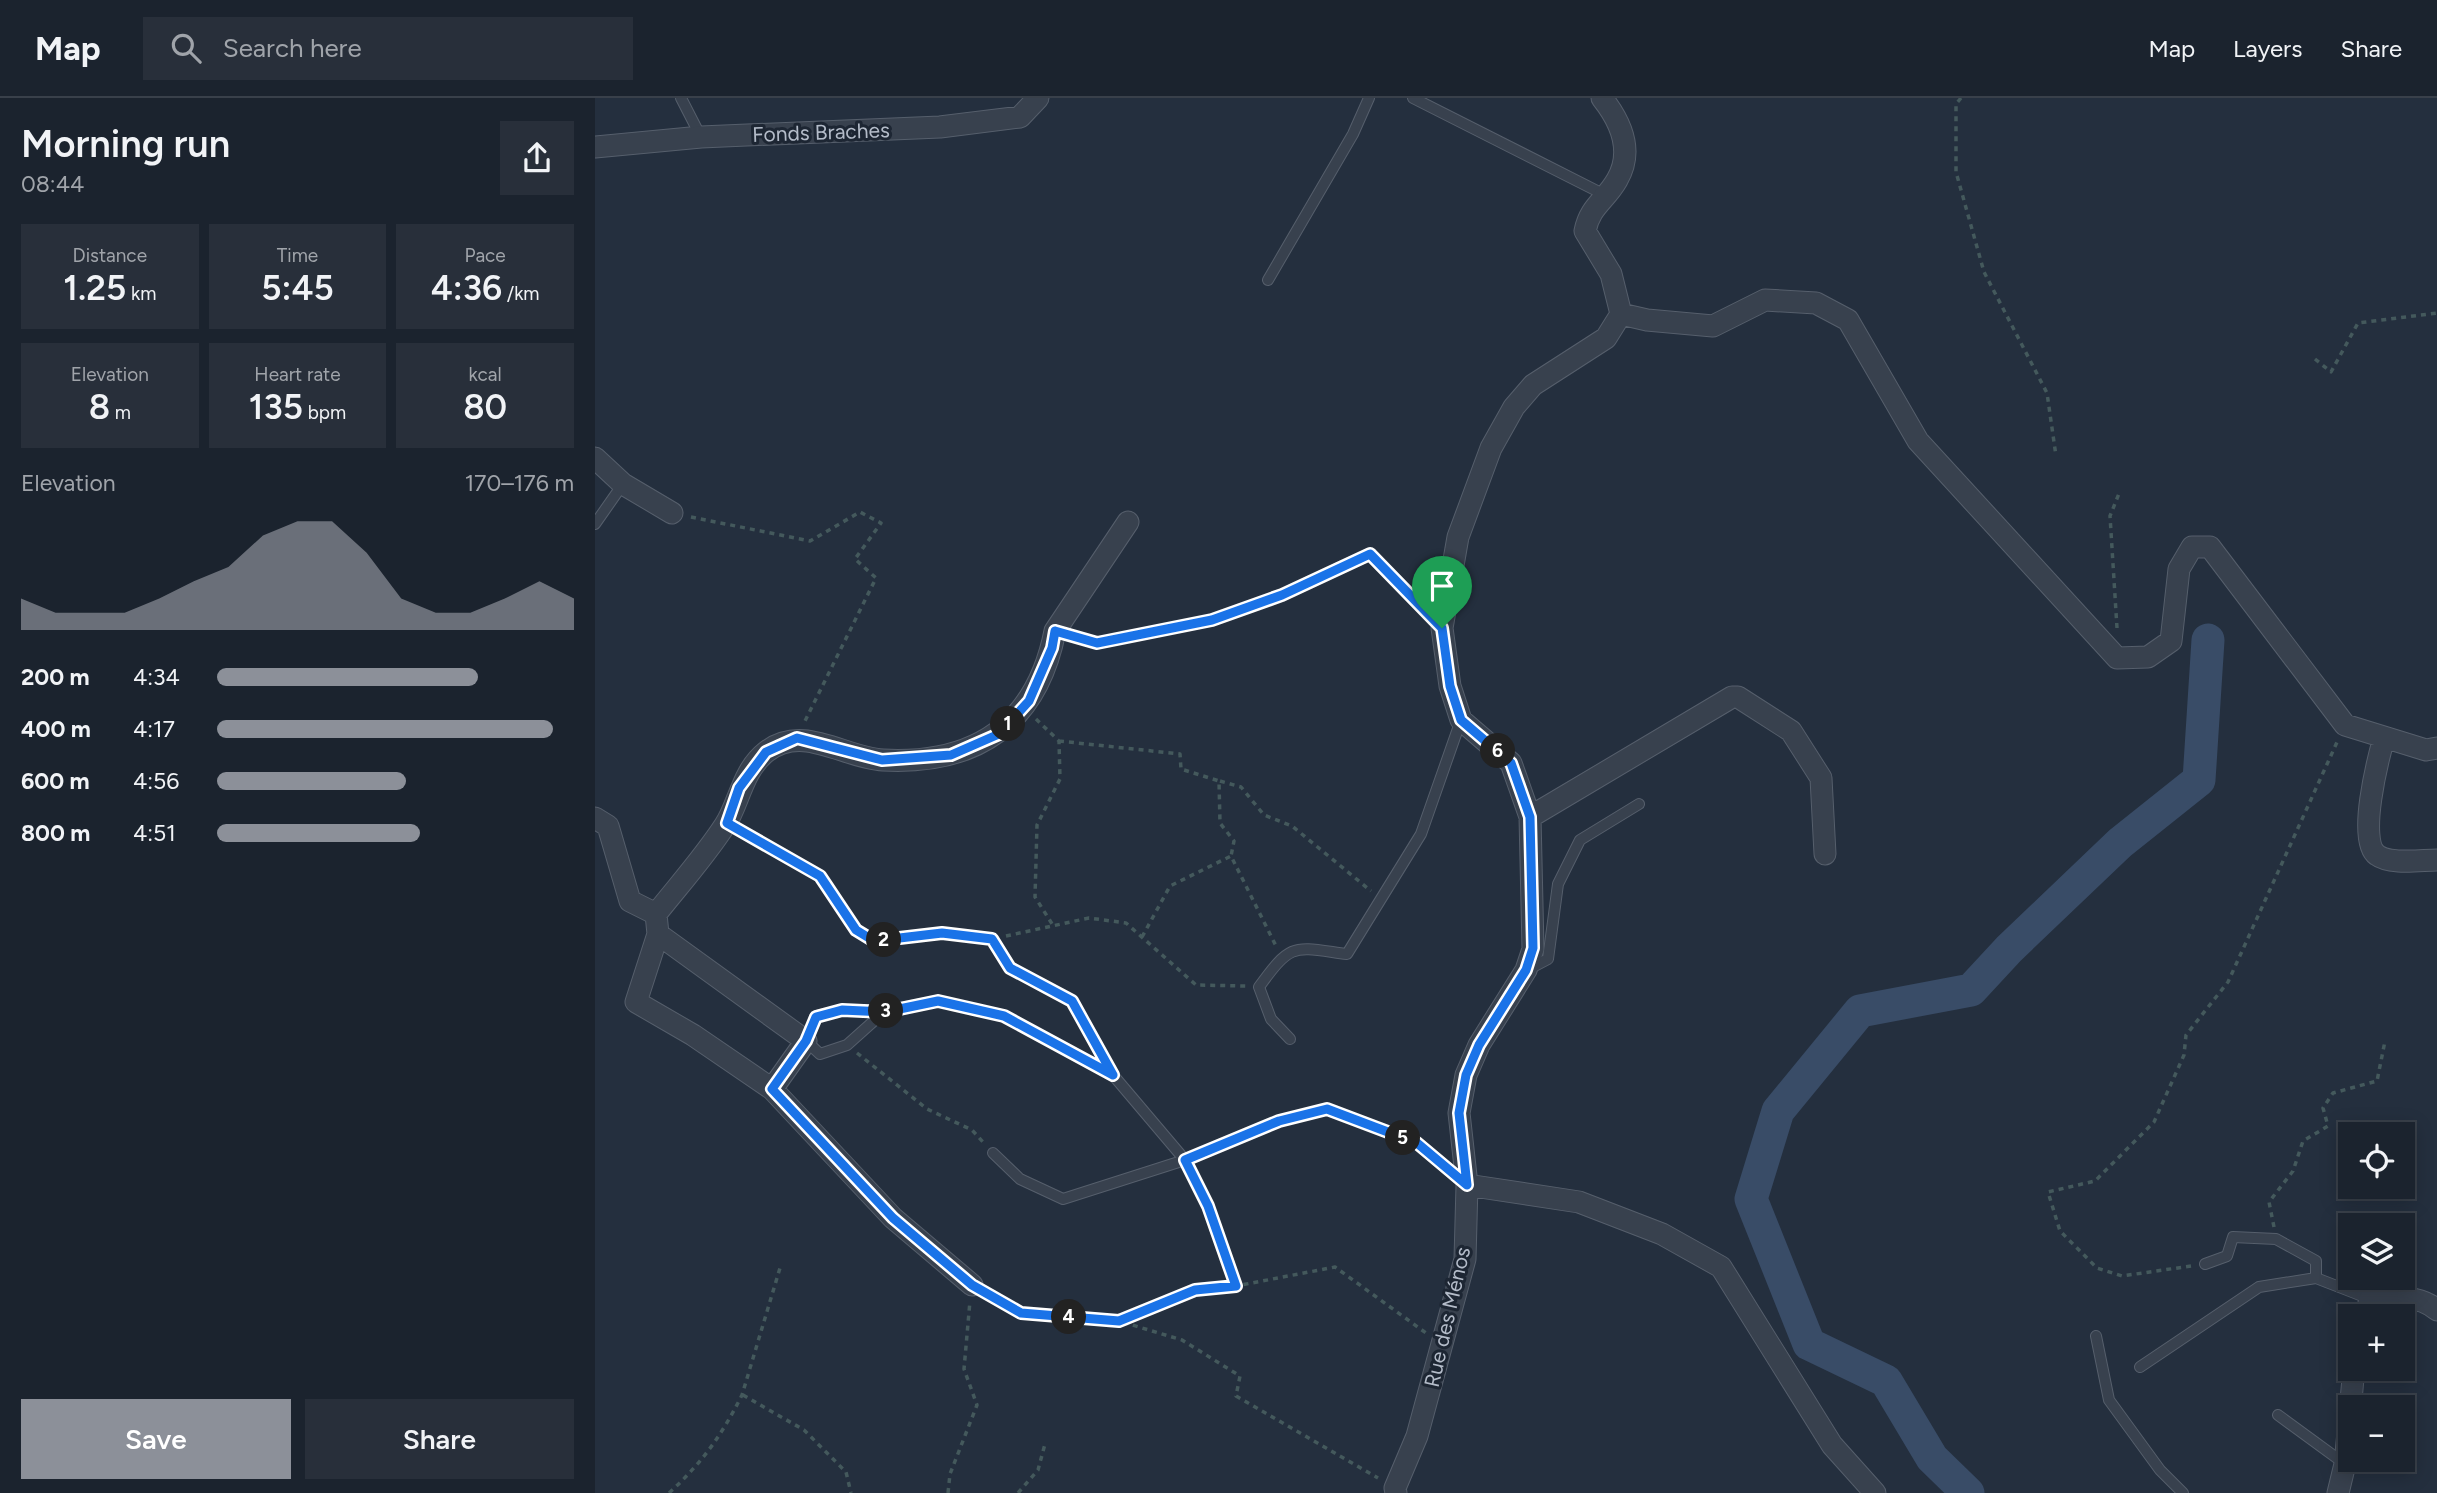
<!DOCTYPE html>
<meta charset="utf-8">
<style>
body{margin:0;font-family:Figtree,sans-serif;background:#282f3a;color:#f1f3f6;height:100vh;display:flex;flex-direction:column;font-size:26px;white-space:nowrap}
*{box-sizing:border-box;margin:0}
p{font-size:23px;color:#a0a4aa}
.icon{flex:none;width:38px;height:38px;fill:none;stroke:currentColor;stroke-width:2;stroke-linecap:round;stroke-linejoin:round}
.map{position:relative;flex:1;overflow:hidden}
.panel{display:flex;flex-direction:column;background:#1b232e;width:595px}
.panel>*{flex:none}
.fabs{position:absolute;left:1743px;top:1024px;display:grid;gap:14px}
.fabs a{display:grid;place-items:center;width:77px;height:77px;border-radius:0px;background:#1b232e;box-shadow:0 4px 18px #0003,0 0 0 2px #39404a;font-size:35px}
.pin{position:absolute;display:grid;place-items:center;width:60px;height:60px;color:#fff;margin:-72px -30px;border-radius:50% 50% 50% 0;rotate:-45deg;box-shadow:0 0 7px #0007}
.pin .icon{rotate:45deg}
.km{position:absolute;width:35px;height:35px;margin:-18px;border-radius:50%;background:#222;color:#fff;font-size:19px;line-height:35px;text-align:center}
.round{display:grid;place-items:center;flex:none;width:74px;height:74px;border-radius:0px;background:#282f3a}
.overview{display:flex;align-items:center;justify-content:space-between;height:119px;padding:0 21px}
h1{font-size:38px;font-weight:600;line-height:52px}
.metrics{display:grid;grid-template-columns:repeat(3,1fr);gap:10px;height:119px;padding:7px 21px}
.metrics div{display:grid;align-content:center;border-radius:0px;background:#282f3a;text-align:center}
.metrics b{font-size:35px;font-weight:600}
.metrics small{font-size:19px;font-weight:400}
.metrics p{font-size:19px}
.chart{height:196px;padding:14px 21px}
.chart p{display:flex;justify-content:space-between}
.chart svg{width:100%;height:126px;margin-top:7px;fill:#8c9099;opacity:.7}
.primary-button{display:flex;gap:14px;margin-top:auto;padding:14px 21px}
.primary-button a{flex:1;height:80px;border-radius:0px;background:#8c9099;color:#fff;font-size:28px;font-weight:600;line-height:80px;text-align:center}
.primary-button a+a{background:#282f3a;color:#f1f3f6}
ul{padding:0 21px;list-style:none;font-size:23px}
li{display:grid;grid-template-columns:112px 84px 1fr;align-items:center;height:52px}
li i{height:18px;border-radius:9px;background:#8c9099}
header{display:flex;align-items:center;gap:42px;box-sizing:border-box;height:98px;padding:0 35px;background:#1b232e;border-bottom:2px solid #39404a}
header strong{font-size:33px}
nav{display:flex;gap:38px;margin-inline-start:auto;font-size:24px}
.search{width:490px;height:63px;background:#282f3a;display:flex;align-items:center;gap:18px;box-sizing:border-box;padding:0 24px;border-radius:0px;color:#a0a4aa;font-size:26px}
main{display:flex;flex:1;min-height:0}
.map>svg:first-child{display:block}
</style>
<header>
<strong>Map</strong>
<div class="search"><svg class="icon" aria-label="search" viewBox="0 0 24 24"><circle cx="10" cy="10" r="6"/><path d="M15 15l6 6"/></svg>Search here</div>
<nav><a>Map</a><a>Layers</a><a>Share</a></nav>
</header>
<main>
<section class="panel">
<div class="overview"><div><h1>Morning run</h1><p>08:44</p></div><a class="round"><svg class="icon" aria-label="share" viewBox="0 0 24 24"><path d="M12 15V3M7 8l5-5 5 5M5 13v7h14v-7"/></svg></a></div>
<div class="metrics">
<div><p>Distance</p><b>1.25<small> km</small></b></div>
<div><p>Time</p><b>5:45</b></div>
<div><p>Pace</p><b>4:36<small> /km</small></b></div>
</div>
<div class="metrics">
<div><p>Elevation</p><b>8<small> m</small></b></div>
<div><p>Heart rate</p><b>135<small> bpm</small></b></div>
<div><p>kcal</p><b>80</b></div>
</div>
<div class="chart"><p><span>Elevation</span>170–176 m</p>
<svg viewBox="0 0 160 44" preserveAspectRatio="none"><path d="M0 44V33L10 38L20 38L30 38L40 33L50 27L60 22L70 11L80 6L90 6L100 17L110 33L120 38L130 38L140 33L150 27L160 33V44z"/></svg>
</div>
<ul>
<li><b>200 m</b>4:34<i style="width:73%"></i></li>
<li><b>400 m</b>4:17<i style="width:94%"></i></li>
<li><b>600 m</b>4:56<i style="width:53%"></i></li>
<li><b>800 m</b>4:51<i style="width:57%"></i></li>
</ul>
<div class="primary-button"><a>Save</a><a>Share</a></div>
</section>
<div class="map">
<svg width="1842" height="1395" viewBox="0 0 1842 1395">
<rect width="100%" height="100%" fill="#242f3e"/>
<g fill="none" stroke-linecap="round" stroke-linejoin="round">
<path stroke="#394c67" stroke-width="33" d="M1373 1395 1337 1360 1291 1283 1214 1246 1156 1101 1183 1013 1265 913 1376 892 1414 851 1525 745 1604 682 1613 542"/>
<defs>
<path id="service" d="M86 0 106 39
M818 0 1010 97
M673 182 758 36 774 0
M0 426 28 386
M397 841 415 870 477 903 518 977
M934 871 953 861 963 786 985 742 1044 706
M290 913 252 947 225 956 211 943 221 918 247 912 290 913 343 903 409 918 518 977 590 1062
M695 941 676 921 664 889C697 843 699 849 752 856L826 736 866 622
M398 1055 425 1081 468 1101 590 1062 684 1023 732 1011 822 1045 869 1086
M1610 1166 1632 1158 1638 1139 1681 1141 1721 1163V1180
M1501 1238 1514 1302 1565 1372 1588 1395
M1545 1269 1664 1189 1721 1180 1775 1201
M1683 1317 1750 1366"/>
<path id="minor" d="M0 49 106 39 345 29 425 19 443 0
M1026 216 1052 222 1118 228 1170 202 1221 205 1253 222 1323 343 1522 560 1553 559 1576 543 1584 471 1597 449H1615L1750 627 1831 652 1842 650
M0 360 28 386 77 415
M1789 640C1783 661 1762 743 1782 757 1795 767 1826 762 1842 762
M935 719 1137 599H1143L1196 633 1226 680 1230 756
M0 720 13 728 35 803 61 816 63 836 211 943 177 991 298 1120 377 1187
M61 816C84 787 110 758 130 727 144 706 147 673 171 654 208 625 249 660 288 662 382 667 442 625 460 533L533 424
M63 836 41 904 98 937 177 991
M872 1087 984 1104 1067 1136 1126 1169 1237 1347 1280 1395
M1771 1218 1775 1201C1797 1199 1824 1196 1842 1212
M801 1395 800 1390 822 1338 870 1161 872 1087 864 1015 871 977 884 947 931 872 938 851 935 719 916 665 866 622 855 588 847 530 863 439 896 350 919 309 938 287 1011 240 1026 216 1016 176 990 133C995 108 1010 103 1022 82 1039 53 1026 24 1007 0
M1743 1395 1750 1366 1759 1270"/>
</defs>
<use href="#service" stroke="#565f6c" stroke-width="12"/>
<use href="#minor" stroke="#565f6c" stroke-width="23"/>
<path stroke="#44595c" stroke-width="3.5" stroke-dasharray="5 5" stroke-linecap="butt" d="M1366 0 1361 6V74L1389 174 1452 295 1461 358
M1720 261 1736 274 1763 225 1842 215
M96 419 215 443 265 414 286 425 260 461 281 480 209 625
M1522 530 1515 418 1525 393
M480 538 502 545 617 522 687 497 775 456 831 513
M441 621 464 643 465 681 442 727 440 799 459 829
M464 643 585 656 586 671 624 683 625 725 639 743 636 758
M625 683 646 689 669 717 697 728 776 793
M148 735 225 778 261 832 279 843 347 835 383 839
M411 838 494 820 531 825 601 887 651 888
M547 839 575 788 636 758 682 850
M262 955 332 1011 377 1032 388 1044
M596 1073 613 1108 641 1188
M1679 1129 1674 1104 1698 1073 1708 1043 1733 1028 1728 1010 1738 995 1782 983 1790 943
M1596 1168 1527 1178 1502 1170 1465 1133 1453 1094 1500 1083 1559 1024 1589 957 1591 937 1633 884 1743 642
M394 1196 426 1215 524 1223 587 1242 645 1278 641 1298 783 1380
M525 1223 600 1192 641 1188 740 1169 831 1235
M148 1297 209 1332 251 1374 256 1395
M74 1395C107 1365 127 1337 147 1297L185 1170
M353 1395 355 1376 382 1307 369 1271 375 1203
M423 1395 443 1372 450 1346"/>
<use href="#service" stroke="#38414e" stroke-width="10"/>
<use href="#minor" stroke="#38414e" stroke-width="21"/>
</g>
<g fill="none" stroke-linecap="round" stroke-linejoin="round">
<defs>
<path id="route" d="M775 456 847 530 855 588 866 622 916 665 935 719 938 850 931 872 884 947 871 977 864 1015 872 1087 822 1045 732 1011 684 1023 590 1062 613 1108 641 1188 600 1192 524 1223 426 1215 377 1187 298 1120 177 991 211 943 221 919 247 912 290 914 343 903 409 918 518 977 477 903 415 870 397 841 347 835 279 843 261 832 225 778 132 725 144 690 171 654 202 640 287 662 356 657 404 636 434 603 457 550 460 533 502 545 617 522 687 497Z"/>
</defs>
<use href="#route" stroke="#fff" stroke-width="14"/>
<use href="#route" stroke="#1a73e8" stroke-width="9"/>
</g>
<g text-anchor="middle" dominant-baseline="central" stroke-width="6" stroke-linejoin="round" paint-order="stroke">
<g font-size="21" fill="#b4bcc9" stroke="#1d2633">
<text transform="translate(226 34) rotate(-2)">Fonds Braches</text>
<text transform="translate(852 1219) rotate(-77)">Rue des Ménos</text>
</g>
</g>
</svg>
<div class="fabs">
<a><svg class="icon" aria-label="locate" viewBox="0 0 24 24"><circle cx="12" cy="12" r="6"/><path d="M12 2v4M12 18v4M2 12h4M18 12h4"/></svg></a>
<a><svg class="icon" aria-label="layers" viewBox="0 0 24 24"><path d="M12 4l9 5-9 5-9-5zM3 14l9 5 9-5"/></svg></a>
<a>+</a>
<a>−</a>
</div>
<div class="pin" style="left:847px;top:530px;background:#1e9e55"><svg class="icon" aria-label="arrive" viewBox="0 0 24 24"><path d="M6 21V4h12l-3 4 3 4H6"/></svg></div>
<b class="km" style="left:413px;top:626px">1</b>
<b class="km" style="left:289px;top:842px">2</b>
<b class="km" style="left:291px;top:913px">3</b>
<b class="km" style="left:474px;top:1219px">4</b>
<b class="km" style="left:808px;top:1040px">5</b>
<b class="km" style="left:903px;top:653px">6</b>
</div>
</main>
